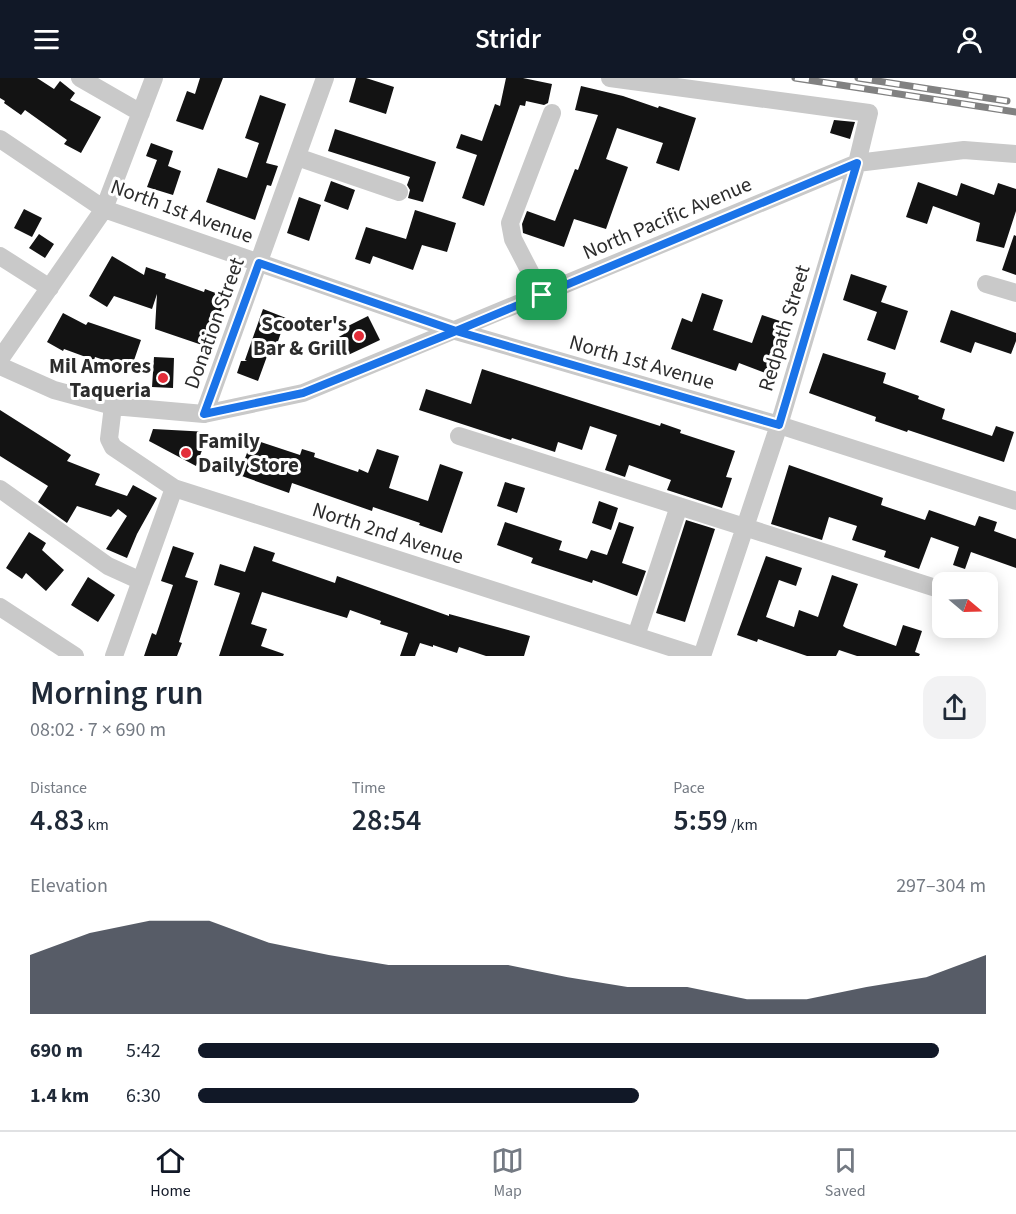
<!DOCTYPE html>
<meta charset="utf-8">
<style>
body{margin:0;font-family:"Source Sans 3",sans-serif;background:#f2f2f3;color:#1f2937;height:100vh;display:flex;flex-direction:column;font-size:22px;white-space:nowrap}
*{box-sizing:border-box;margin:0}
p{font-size:20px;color:#747a83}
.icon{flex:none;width:33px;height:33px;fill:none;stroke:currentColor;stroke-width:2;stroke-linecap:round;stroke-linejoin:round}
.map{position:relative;height:578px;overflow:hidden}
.panel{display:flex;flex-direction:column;background:#fff;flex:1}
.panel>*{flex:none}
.needle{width:39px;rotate:109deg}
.controls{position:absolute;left:932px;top:494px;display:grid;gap:12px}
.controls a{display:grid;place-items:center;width:66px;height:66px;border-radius:12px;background:#fff;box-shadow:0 3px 15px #0003;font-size:30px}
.pin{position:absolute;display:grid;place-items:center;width:51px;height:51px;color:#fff;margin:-26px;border-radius:12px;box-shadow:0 3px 9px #0006}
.round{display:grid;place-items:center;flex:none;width:63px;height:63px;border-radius:18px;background:#f2f2f3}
.overview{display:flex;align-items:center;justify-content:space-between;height:102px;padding:0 30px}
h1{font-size:33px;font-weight:600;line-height:45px}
.metrics{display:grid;grid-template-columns:repeat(3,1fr);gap:9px;height:102px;padding:6px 30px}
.metrics div{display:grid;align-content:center}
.metrics b{font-size:30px;font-weight:600}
.metrics small{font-size:16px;font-weight:400}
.metrics p{font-size:16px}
.chart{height:168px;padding:12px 30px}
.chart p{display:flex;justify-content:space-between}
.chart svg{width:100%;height:108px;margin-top:6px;fill:#111827;opacity:.7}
ul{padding:0 30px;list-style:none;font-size:20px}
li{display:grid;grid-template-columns:96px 72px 1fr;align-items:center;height:45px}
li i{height:15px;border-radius:8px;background:#111827}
header{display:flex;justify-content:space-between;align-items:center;height:78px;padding:0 30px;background:#111827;color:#fff;font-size:27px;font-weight:600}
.tabs{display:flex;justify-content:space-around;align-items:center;height:84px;border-top:2px solid #e0e1e3;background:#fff;font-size:16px;color:#747a83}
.tabs a{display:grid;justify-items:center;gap:3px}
.tabs .selected{color:#111827}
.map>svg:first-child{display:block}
</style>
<header><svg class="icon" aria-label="menu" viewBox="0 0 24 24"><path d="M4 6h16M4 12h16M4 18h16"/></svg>Stridr<svg class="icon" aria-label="person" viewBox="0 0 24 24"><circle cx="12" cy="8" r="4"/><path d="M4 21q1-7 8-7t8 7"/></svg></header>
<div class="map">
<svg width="1016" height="578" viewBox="0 0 1016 578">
<rect width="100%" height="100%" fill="#fff"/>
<path fill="#131313" d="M0 0H37L54 11 60 3 75 15 70 22 101 39 81 75 64 66 67 62 25 32 21 37 4 25 5 23 0 20Z
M200 0H223L203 52 176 43 187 13 195 16Z
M356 0H366L394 9 386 36 349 24Z
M506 0H523L552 6 548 25 544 27 526 23 525 28 520 27 484 128 462 120 477 77 456 70 461 56 482 63 495 26 500 28Z
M581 8 623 18 658 30 659 28 696 40 679 93 656 85 663 65 617 50 606 81 628 89 606 151 574 141 564 169 523 155 522 146 527 133 555 143 575 91 578 92 598 37 575 32Z
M260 17 286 26 266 85 278 88 271 108 267 107 255 142 206 124 218 90 247 100 259 65 245 60Z
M834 42 855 44 850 61 830 55Z
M335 51 436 84 423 124 408 120 410 112 407 107 410 99 328 73Z
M151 65 173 73 168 88 181 93 173 117 147 109 157 82 146 78Z
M331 103 355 112 348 132 324 123Z
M918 104 957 118 961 105 994 117 998 105 1016 111V133L1004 170 976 163 980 145 933 128 927 146 906 139Z
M299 119 321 127 309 163 287 155Z
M24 131 42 140 32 159 14 150Z
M415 132 456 145 447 174 422 167 413 192 373 178 370 186 355 181 366 149 406 161Z
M39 156 54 166 45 180 29 170Z
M1014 157 1016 158V197L1002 192Z
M112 178 144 197 146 189 166 196 165 200 204 214 205 211 226 219 214 253 207 251 202 267 155 251 157 216 152 231 114 218 107 229 89 218Z
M851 196 887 208 881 224 908 233 895 272 867 262 877 234 843 222Z
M702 215 723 222 713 252 752 265 762 237 789 246 771 297 739 285 736 293 671 271 682 240 692 244Z
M263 231 286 240 275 272 270 270 258 303 237 295 241 283H247L245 282Z
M951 232 1016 255V263L1011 276 975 264 971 275 940 264Z
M63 235 86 247 88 244 141 262 131 291 95 279 94 282 64 271 63 273 47 264Z
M368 238 380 262 346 278 337 260 344 256 342 251Z
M823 275 886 295 883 305 919 318 918 321 945 331 942 341 992 358 996 348 1014 354 1004 384 908 352 907 354 875 343 876 339 809 315Z
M154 279 174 280 173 310 152 309Z
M482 291 660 348 661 345 681 352 680 355 735 373 726 399 732 400 722 430 667 412 671 402 629 387 625 399 605 392 617 357 590 348 582 372 558 364 555 374 512 360 511 362 419 332 426 311 471 326Z
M0 332 71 377 67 383 100 396 95 407 127 418 133 407 157 420 137 456 127 480 106 471 127 438 118 431 111 439 77 428 67 445 38 424 48 408 0 378Z
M153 351 209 354 196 388 149 363Z
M252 361 300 377 302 371 315 375 314 379 358 394 359 391 368 395 377 371 399 378 389 410 428 423 440 386 463 394 442 455 419 447 420 445 373 429 372 433 292 405 289 415 239 397Z
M789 387 883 420 881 427 925 442 929 432 975 448 979 438 997 444 994 453 1016 461V490L971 474 965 491 953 487 959 469 931 459 919 491 884 479 886 473 852 462 857 448 829 439 822 462 771 446Z
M505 404 525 410 517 435 497 428Z
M599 423 618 430 611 452 592 445Z
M686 442 715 451 685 544 656 535Z
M505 444 562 463 559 472 587 481 591 472 607 477 619 444 634 449 622 485 646 493 637 518 593 502 592 505 531 485 533 480 497 467Z
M29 454 46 465 42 472 64 492 46 513 26 495 22 501 6 490Z
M173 468 194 475 185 499 198 503 179 564 182 565 177 578H144L152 555 156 557 173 507 161 503Z
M254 468 275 475 272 483 335 505 337 498 449 538V536L530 558 524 578H486L459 569 457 575 433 567V569L420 565 415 578H400L408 555 380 546 381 543 350 532 347 540 262 514 251 546 267 551 261 568 284 576 283 578H219L240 515 214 507 220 486 245 494Z
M766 478 802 490 796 508 779 502 766 539 794 549 799 532 818 539 832 497 858 506 843 548 846 550 896 568 903 547 922 553 915 574 920 576 919 578H857L839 572 836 578H807L758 561 757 564 737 557Z
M88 499 115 517 98 544 71 527Z"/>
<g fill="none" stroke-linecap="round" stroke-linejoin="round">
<path stroke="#c9c9c9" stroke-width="18" d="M80 0 141 35
M610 0 869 35 857 85 779 347 702 578
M0 61 104 131 456 253 779 347 1016 423
M297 79 399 114
M0 178 50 210
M986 206 1016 215
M542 217 513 161 510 145 552 35
M0 281 104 131 154 0
M0 288 54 312 113 328 204 336 303 315 857 85 964 72 1016 76
M113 328 109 361 113 369 174 410 698 578
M204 336 325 0
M459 358 942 512
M0 411 108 488 141 503
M0 529 75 578
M636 558 679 428
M114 578 174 410"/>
<defs>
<path id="rail" d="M795 0 1016 34
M858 0 1007 23"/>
</defs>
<use href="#rail" stroke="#818181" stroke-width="7"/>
<use href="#rail" stroke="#fff" stroke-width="4.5" stroke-dasharray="14" stroke-linecap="butt"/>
</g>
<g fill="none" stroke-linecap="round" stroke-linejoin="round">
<defs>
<path id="route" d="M542 217 456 253 259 185 204 336 303 315 456 253 779 347 857 85 542 217"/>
</defs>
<use href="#route" stroke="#fff" stroke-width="12"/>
<use href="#route" stroke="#1a73e8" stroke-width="8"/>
</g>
<g fill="#e32d39" stroke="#fff" stroke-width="2">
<circle cx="359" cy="258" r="6"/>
<circle cx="163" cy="300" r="6"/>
<circle cx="186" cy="375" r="6"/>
</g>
<g text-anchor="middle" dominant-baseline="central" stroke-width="6" stroke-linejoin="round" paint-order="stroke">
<g font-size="21" fill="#2c2c2c" stroke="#fff">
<text transform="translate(182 133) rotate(20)">North 1st Avenue</text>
<text transform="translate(667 140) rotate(-23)">North Pacific Avenue</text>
<text transform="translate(214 245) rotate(-70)">Donation Street</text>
<text transform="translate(784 250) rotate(-73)">Redpath Street</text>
<text transform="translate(642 284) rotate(16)">North 1st Avenue</text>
<text transform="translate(388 455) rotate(18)">North 2nd Avenue</text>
</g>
<g font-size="21" font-weight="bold" fill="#2c2c2c" stroke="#fff" text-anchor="end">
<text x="347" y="246">Scooter's<tspan x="347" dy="24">Bar &amp; Grill</tspan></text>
<text x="151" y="288">Mil Amores<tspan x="151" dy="24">Taqueria</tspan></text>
<text x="198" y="363" text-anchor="start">Family<tspan x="198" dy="24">Daily Store</tspan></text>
</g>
</g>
</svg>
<div class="controls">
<a><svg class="needle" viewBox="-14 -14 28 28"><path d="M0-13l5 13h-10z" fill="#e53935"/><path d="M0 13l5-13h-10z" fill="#747a83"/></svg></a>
</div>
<div class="pin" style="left:542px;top:217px;background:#1e9e55"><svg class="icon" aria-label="arrive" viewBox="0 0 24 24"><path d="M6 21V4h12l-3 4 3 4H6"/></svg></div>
</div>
<section class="panel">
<div class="overview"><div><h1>Morning run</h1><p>08:02 · 7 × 690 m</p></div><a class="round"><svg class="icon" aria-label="share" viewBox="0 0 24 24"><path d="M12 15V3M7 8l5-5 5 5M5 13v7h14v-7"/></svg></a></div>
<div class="metrics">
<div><p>Distance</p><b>4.83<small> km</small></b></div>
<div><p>Time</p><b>28:54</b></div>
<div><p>Pace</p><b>5:59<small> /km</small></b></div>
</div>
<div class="chart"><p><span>Elevation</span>297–304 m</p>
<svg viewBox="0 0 160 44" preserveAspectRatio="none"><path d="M0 44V20L10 11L20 6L30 6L40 15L50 20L60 24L70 24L80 24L90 29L100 33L110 33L120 38L130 38L140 33L150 29L160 20V44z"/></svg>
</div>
<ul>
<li><b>690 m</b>5:42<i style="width:94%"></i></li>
<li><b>1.4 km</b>6:30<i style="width:56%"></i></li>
</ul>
</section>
<nav class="tabs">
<a class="selected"><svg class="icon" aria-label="home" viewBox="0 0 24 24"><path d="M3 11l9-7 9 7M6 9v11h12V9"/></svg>Home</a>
<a><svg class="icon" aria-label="map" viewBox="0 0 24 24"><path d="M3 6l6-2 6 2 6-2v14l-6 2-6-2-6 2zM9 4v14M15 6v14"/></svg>Map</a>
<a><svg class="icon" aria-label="saved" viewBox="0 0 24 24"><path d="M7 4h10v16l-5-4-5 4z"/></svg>Saved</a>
</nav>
